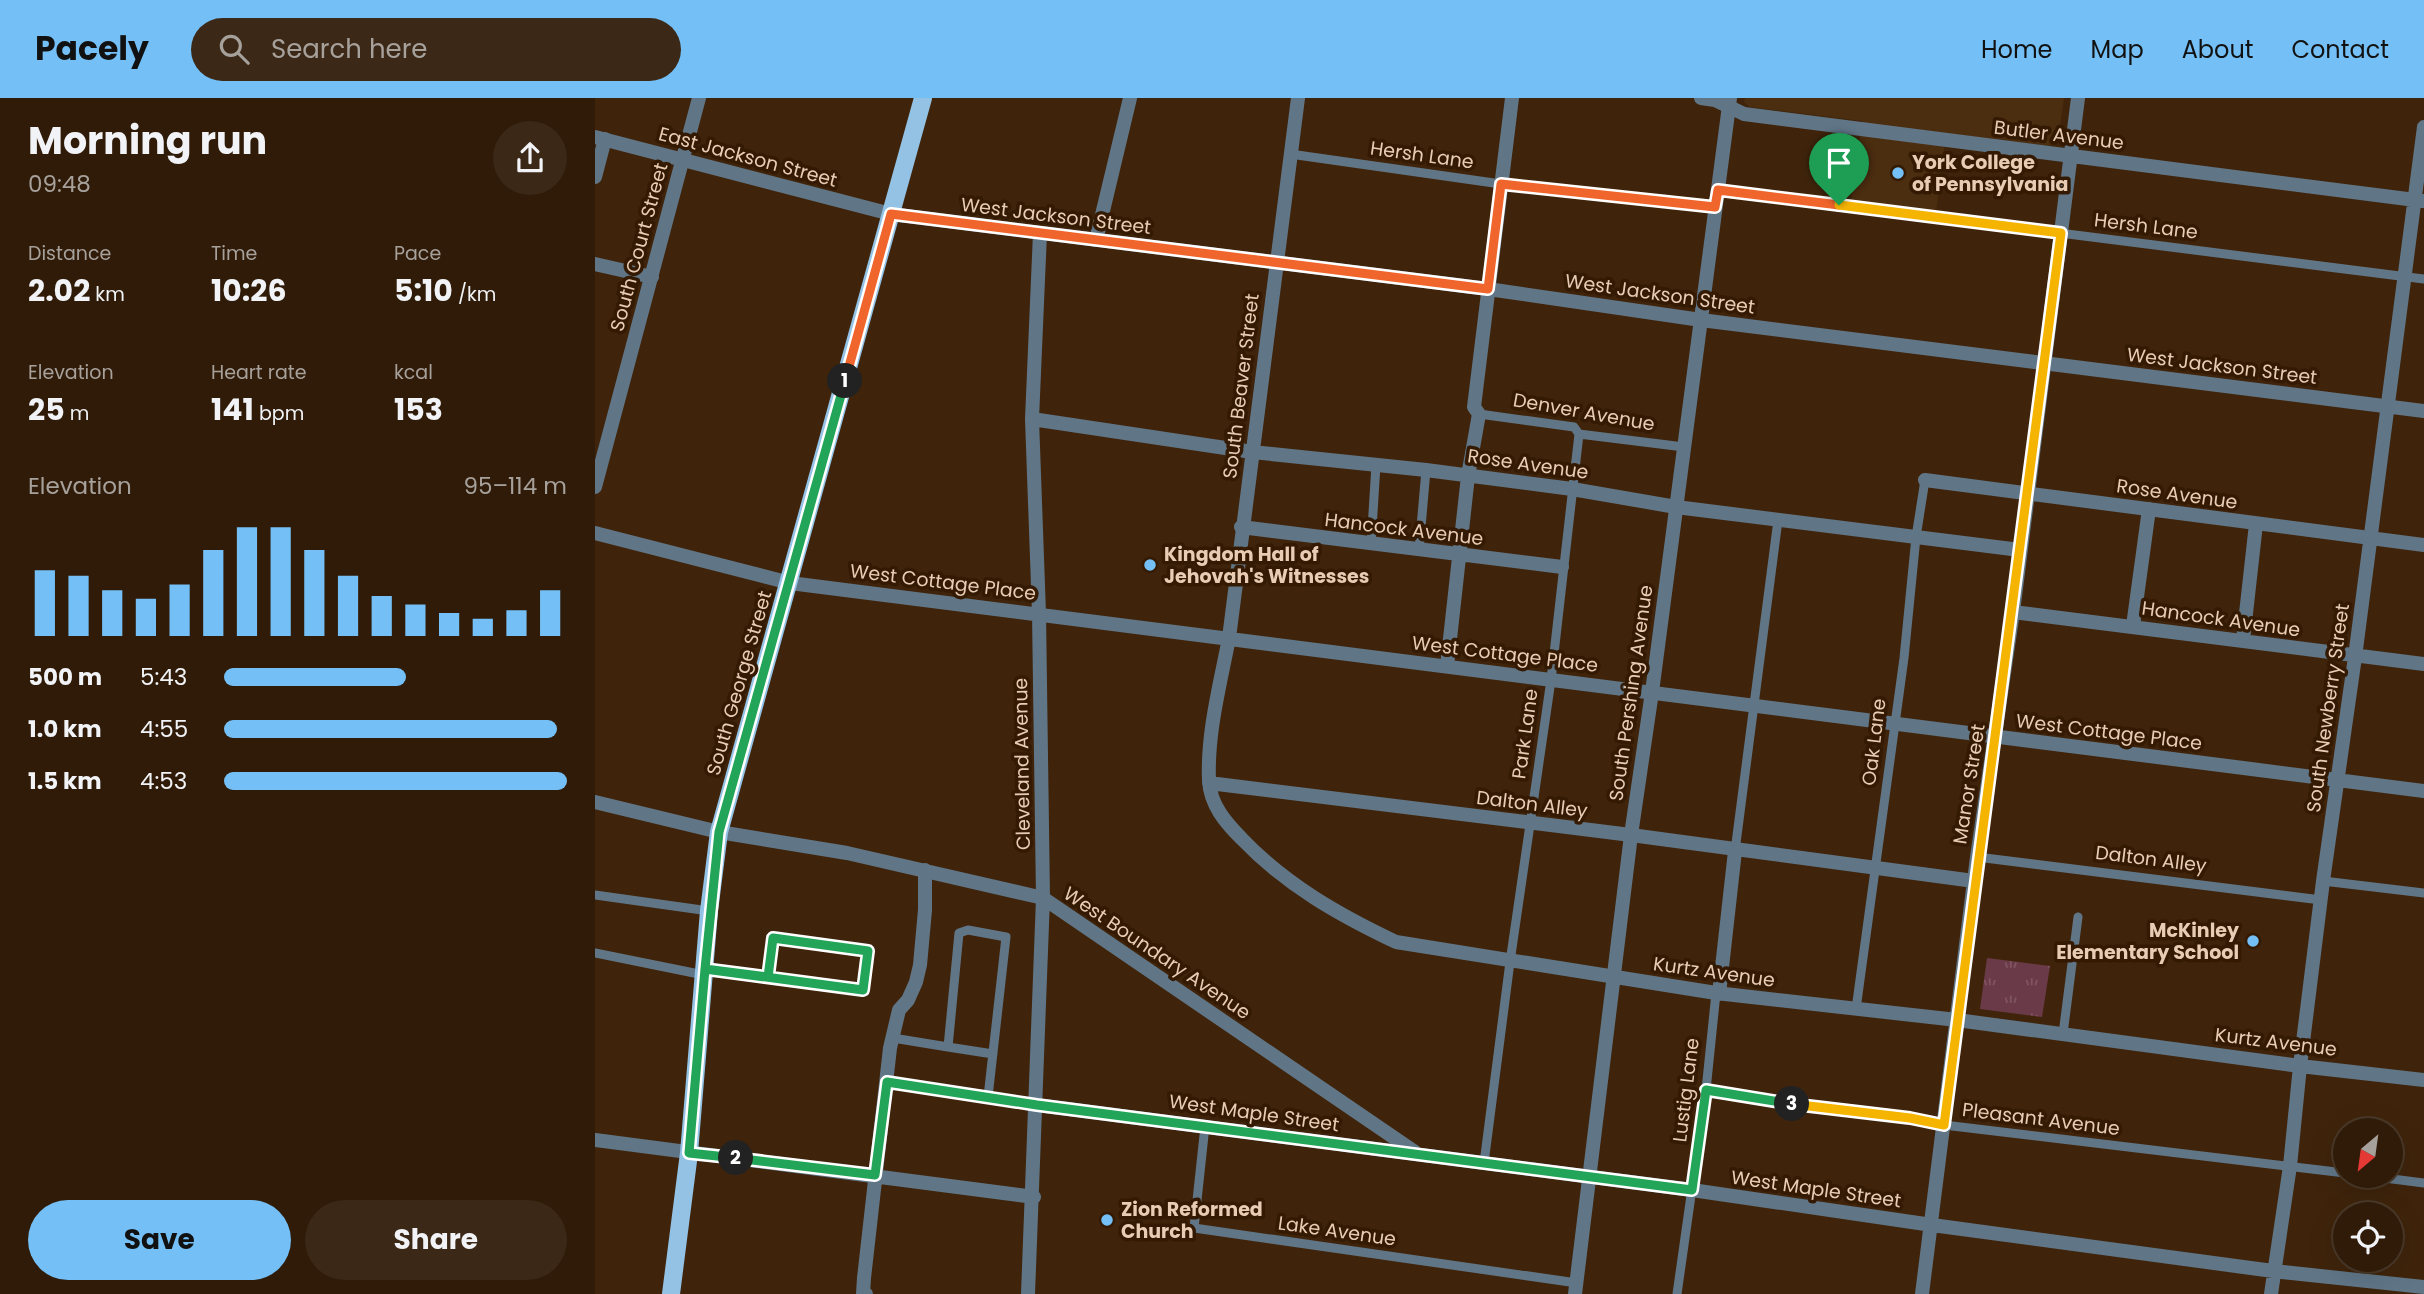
<!DOCTYPE html>
<meta charset="utf-8">
<style>
body{margin:0;font-family:Poppins,sans-serif;background:#3b2816;color:#f1f3f6;height:100vh;display:flex;flex-direction:column;font-size:26px;white-space:nowrap}
*{box-sizing:border-box;margin:0}
p{font-size:23px;color:#a7a19c}
.icon{flex:none;width:38px;height:38px;fill:none;stroke:currentColor;stroke-width:2;stroke-linecap:round;stroke-linejoin:round}
.map{position:relative;flex:1;overflow:hidden}
.panel{display:flex;flex-direction:column;background:#2f1b08;width:595px}
.panel>*{flex:none}
.needle{width:46px;rotate:209deg}
.buttons{position:absolute;left:1738px;top:1020px;display:grid;gap:14px}
.buttons a{display:grid;place-items:center;width:70px;height:70px;border-radius:50%;background:#2f1b08;box-shadow:0 7px 28px #0002,0 0 0 2px #4a3929;font-size:35px}
.pin{position:absolute;display:grid;place-items:center;width:60px;height:60px;color:#fff;margin:-72px -30px;border-radius:50% 50% 50% 0;rotate:-45deg;box-shadow:0 0 7px #0007}
.pin .icon{rotate:45deg}
.km{position:absolute;width:35px;height:35px;margin:-18px;border-radius:50%;background:#222;color:#fff;font-size:19px;line-height:35px;text-align:center}
.round{display:grid;place-items:center;flex:none;width:74px;height:74px;border-radius:37px;background:#3b2816}
.headline{display:flex;align-items:center;justify-content:space-between;height:119px;padding:0 28px}
h1{font-size:38px;font-weight:700;line-height:52px}
.metrics{display:grid;grid-template-columns:repeat(3,1fr);gap:10px;height:119px;padding:7px 28px}
.metrics div{display:grid;align-content:center}
.metrics b{font-size:30px;font-weight:700}
.metrics small{font-size:19px;font-weight:400}
.metrics p{font-size:19px}
.chart{height:196px;padding:14px 28px}
.chart p{display:flex;justify-content:space-between}
.chart svg{width:100%;height:126px;margin-top:7px;stroke:#74c0f6;stroke-width:6}
.primary-button{display:flex;gap:14px;margin-top:auto;padding:14px 28px}
.primary-button a{flex:1;height:80px;border-radius:42px;background:#74c0f6;color:#111;font-size:28px;font-weight:700;line-height:80px;text-align:center}
.primary-button a+a{background:#3b2816;color:#f1f3f6}
ul{padding:0 28px;list-style:none;font-size:23px}
li{display:grid;grid-template-columns:112px 84px 1fr;align-items:center;height:52px}
li i{height:18px;border-radius:9px;background:#74c0f6}
header{display:flex;align-items:center;gap:42px;box-sizing:border-box;height:98px;padding:0 35px;background:#74c0f6;color:#111}
header strong{font-size:33px}
nav{display:flex;gap:38px;margin-inline-start:auto;font-size:24px}
.search{width:490px;height:63px;background:#3b2816;display:flex;align-items:center;gap:18px;box-sizing:border-box;padding:0 24px;border-radius:38px;color:#a7a19c;font-size:26px}
main{display:flex;flex:1;min-height:0}
.map>svg:first-child{display:block}
</style>
<header>
<strong>Pacely</strong>
<div class="search"><svg class="icon" aria-label="search" viewBox="0 0 24 24"><circle cx="10" cy="10" r="6"/><path d="M15 15l6 6"/></svg>Search here</div>
<nav><a>Home</a><a>Map</a><a>About</a><a>Contact</a></nav>
</header>
<main>
<section class="panel">
<div class="headline"><div><h1>Morning run</h1><p>09:48</p></div><a class="round"><svg class="icon" aria-label="share" viewBox="0 0 24 24"><path d="M12 15V3M7 8l5-5 5 5M5 13v7h14v-7"/></svg></a></div>
<div class="metrics">
<div><p>Distance</p><b>2.02<small> km</small></b></div>
<div><p>Time</p><b>10:26</b></div>
<div><p>Pace</p><b>5:10<small> /km</small></b></div>
</div>
<div class="metrics">
<div><p>Elevation</p><b>25<small> m</small></b></div>
<div><p>Heart rate</p><b>141<small> bpm</small></b></div>
<div><p>kcal</p><b>153</b></div>
</div>
<div class="chart"><p><span>Elevation</span>95–114 m</p>
<svg viewBox="0 0 160 44" preserveAspectRatio="none"><path d="M5 44V21M15 44V23M25 44V28M35 44V31M45 44V26M55 44V14M65 44V6M75 44V6M85 44V14M95 44V23M105 44V30M115 44V33M125 44V36M135 44V38M145 44V35M155 44V28"/></svg>
</div>
<ul>
<li><b>500 m</b>5:43<i style="width:53%"></i></li>
<li><b>1.0 km</b>4:55<i style="width:97%"></i></li>
<li><b>1.5 km</b>4:53<i style="width:100%"></i></li>
</ul>
<div class="primary-button"><a>Save</a><a>Share</a></div>
</section>
<div class="map">
<svg width="1829" height="1196" viewBox="0 0 1829 1196">
<defs>
<pattern id="park-tufts" width="24" height="20" patternUnits="userSpaceOnUse" patternTransform="scale(1.75)"><rect width="24" height="20" fill="#6b3a49"/><path d="M3 7l-1-3M5 7V3M7 7l1-3M15 17l-1-3M17 17v-4M19 17l1-3" fill="none" stroke="#805561"/></pattern>
</defs>
<rect width="100%" height="100%" fill="#3f240b"/>
<path fill="#4b2d10" d="M1150 0H1469L1463 44 1453 48 1351 35 1341 116 1256 103 1267 23 1155 9 1149 4Z"/>
<path fill="url(#park-tufts)" d="M1392 860 1455 868 1447 919 1385 911Z"/>
<g fill="none" stroke-linecap="round" stroke-linejoin="round">
<path stroke="#607687" stroke-width="9" d="M695 56 906 86 1120 109
M1123 92 1829 181
M884 316 979 329 984 336 1089 349
M776 447 781 367
M824 452 831 372
M1140 753 1183 422
M1382 759 1726 802
M1728 783 1829 795
M0 797 114 813
M0 855 109 877
M110 871 268 892 273 853 178 840 173 879
M1261 911 1309 560 1321 439 1330 382
M1468 936 1483 819
M298 940 353 949 364 835 373 832 411 839 393 999
M353 949 398 956
M292 984 442 1007
M1111 992C1190 1007 1270 1012 1349 1027L1750 1075
M610 1028 599 1130 982 1185
M889 1065 915 864 956 582 984 336
M1774 1078 1829 1085
M1082 1196 1111 992 1121 895"/>
<path stroke="#607687" stroke-width="14" d="M703 0 634 540C625 587 612 635 614 682 615 707 631 725 647 741 691 787 744 817 801 844L1121 895 1362 922 1705 968 1829 982
M1106 0 1120 2 1149 16 1828 103
M0 79 10 41
M501 142 535 0
M0 166 57 179
M437 321 657 354 831 372 977 391 1081 409 1425 452
M1330 382 1829 447
M0 389 104 0
M646 429 967 469
M0 435 195 485 1829 693
M1418 514 1829 566
M1538 528 1554 411
M1648 542 1661 426
M852 568 873 378 884 316 879 309 917 0
M614 685 1036 737 1379 783
M0 704 124 734 252 755 448 800 820 1054
M1124 896 1140 753
M442 1007 1097 1092 1337 1127 1678 1173 1829 1189
M0 1042 439 1099
M271 1196H268L269 1180 295 950 304 912 313 902 321 884 325 867 330 812V772
M433 1196 448 800 444 515 437 321 445 135
M1327 1196 1382 759 1418 514 1483 0
M1676 1196 1695 1068 1705 968 1728 783 1760 559 1829 29"/>
<path stroke="#607687" stroke-width="14" d="M0 39 296 116 893 191 1106 222 1829 313
M980 1196 1036 737 1057 594 1135 0"/>
<path stroke="#93c2e5" stroke-width="18" d="M76 1196 94 1055 114 813 124 734 328 0"/>
</g>
<g fill="none" stroke-linecap="round" stroke-linejoin="round">
<defs>
<path id="split-1" d="M250 283 296 116 893 191 906 86 1120 109 1123 92 1244 107"/>
<path id="split-2" d="M141 1060 94 1055 110 871 173 879 178 840 273 853 268 892 110 871 124 734 250 283"/>
<path id="split-3" d="M141 1060 280 1077 292 984 442 1007 1097 1092 1111 992 1197 1006"/>
<path id="split-4" d="M1197 1006 1315 1020 1349 1027 1466 135 1244 107"/>
</defs>
<use href="#split-1" stroke="#fff" stroke-width="14"/>
<use href="#split-2" stroke="#fff" stroke-width="14"/>
<use href="#split-3" stroke="#fff" stroke-width="14"/>
<use href="#split-4" stroke="#fff" stroke-width="14"/>
<use href="#split-1" stroke="#f0652b" stroke-width="9"/>
<use href="#split-2" stroke="#22a559" stroke-width="9"/>
<use href="#split-3" stroke="#22a559" stroke-width="9"/>
<use href="#split-4" stroke="#f5b400" stroke-width="9"/>
</g>
<g fill="#74c0f6" stroke="#341a02" stroke-width="2.5">
<circle cx="1303" cy="75" r="7"/>
<circle cx="555" cy="467" r="7"/>
<circle cx="1658" cy="843" r="7"/>
<circle cx="512" cy="1122" r="7"/>
</g>
<g text-anchor="middle" dominant-baseline="central" stroke-width="7" stroke-linejoin="round" paint-order="stroke">
<g font-size="19" fill="#e9ccb4" stroke="#341a02">
<text transform="translate(1464 37) rotate(7)">Butler Avenue</text>
<text transform="translate(827 57) rotate(8)">Hersh Lane</text>
<text transform="translate(153 59) rotate(15)">East Jackson Street</text>
<text transform="translate(461 118) rotate(7)">West Jackson Street</text>
<text transform="translate(1551 128) rotate(7)">Hersh Lane</text>
<text transform="translate(44 149) rotate(-75)">South Court Street</text>
<text transform="translate(1065 196) rotate(8)">West Jackson Street</text>
<text transform="translate(1627 268) rotate(7)">West Jackson Street</text>
<text transform="translate(646 288) rotate(-83)">South Beaver Street</text>
<text transform="translate(989 314) rotate(10)">Denver Avenue</text>
<text transform="translate(933 366) rotate(8)">Rose Avenue</text>
<text transform="translate(1582 396) rotate(8)">Rose Avenue</text>
<text transform="translate(809 431) rotate(7)">Hancock Avenue</text>
<text transform="translate(348 484) rotate(7)">West Cottage Place</text>
<text transform="translate(1626 521) rotate(8)">Hancock Avenue</text>
<text transform="translate(910 556) rotate(7)">West Cottage Place</text>
<text transform="translate(144 585) rotate(-74)">South George Street</text>
<text transform="translate(1036 595) rotate(-82)">South Pershing Avenue</text>
<text transform="translate(1733 610) rotate(-82)">South Newberry Street</text>
<text transform="translate(1514 634) rotate(7)">West Cottage Place</text>
<text transform="translate(930 636) rotate(-82)">Park Lane</text>
<text transform="translate(1279 644) rotate(-83)">Oak Lane</text>
<text transform="translate(427 666) rotate(-91)">Cleveland Avenue</text>
<text transform="translate(1374 686) rotate(-81)">Manor Street</text>
<text transform="translate(937 706) rotate(7)">Dalton Alley</text>
<text transform="translate(1556 761) rotate(7)">Dalton Alley</text>
<text transform="translate(562 855) rotate(34)">West Boundary Avenue</text>
<text transform="translate(1119 874) rotate(8)">Kurtz Avenue</text>
<text transform="translate(1681 944) rotate(7)">Kurtz Avenue</text>
<text transform="translate(1091 992) rotate(-83)">Lustig Lane</text>
<text transform="translate(659 1015) rotate(8)">West Maple Street</text>
<text transform="translate(1446 1021) rotate(7)">Pleasant Avenue</text>
<text transform="translate(1221 1091) rotate(8)">West Maple Street</text>
<text transform="translate(742 1133) rotate(8)">Lake Avenue</text>
</g>
<g font-size="19" font-weight="bold" fill="#e9ccb4" stroke="#341a02" text-anchor="start">
<text x="1317" y="64">York College<tspan x="1317" dy="22">of Pennsylvania</tspan></text>
<text x="569" y="456">Kingdom Hall of<tspan x="569" dy="22">Jehovah's Witnesses</tspan></text>
<text x="1644" y="832" text-anchor="end">McKinley<tspan x="1644" dy="22">Elementary School</tspan></text>
<text x="526" y="1111">Zion Reformed<tspan x="526" dy="22">Church</tspan></text>
</g>
</g>
</svg>
<div class="buttons">
<a><svg class="needle" viewBox="-14 -14 28 28"><path d="M0-13l5 13h-10z" fill="#e53935"/><path d="M0 13l5-13h-10z" fill="#a7a19c"/></svg></a>
<a><svg class="icon" aria-label="locate" viewBox="0 0 24 24"><circle cx="12" cy="12" r="6"/><path d="M12 2v4M12 18v4M2 12h4M18 12h4"/></svg></a>
</div>
<div class="pin" style="left:1244px;top:107px;background:#1e9e55"><svg class="icon" aria-label="arrive" viewBox="0 0 24 24"><path d="M6 21V4h12l-3 4 3 4H6"/></svg></div>
<b class="km" style="left:250px;top:283px">1</b>
<b class="km" style="left:141px;top:1060px">2</b>
<b class="km" style="left:1197px;top:1006px">3</b>
</div>
</main>
